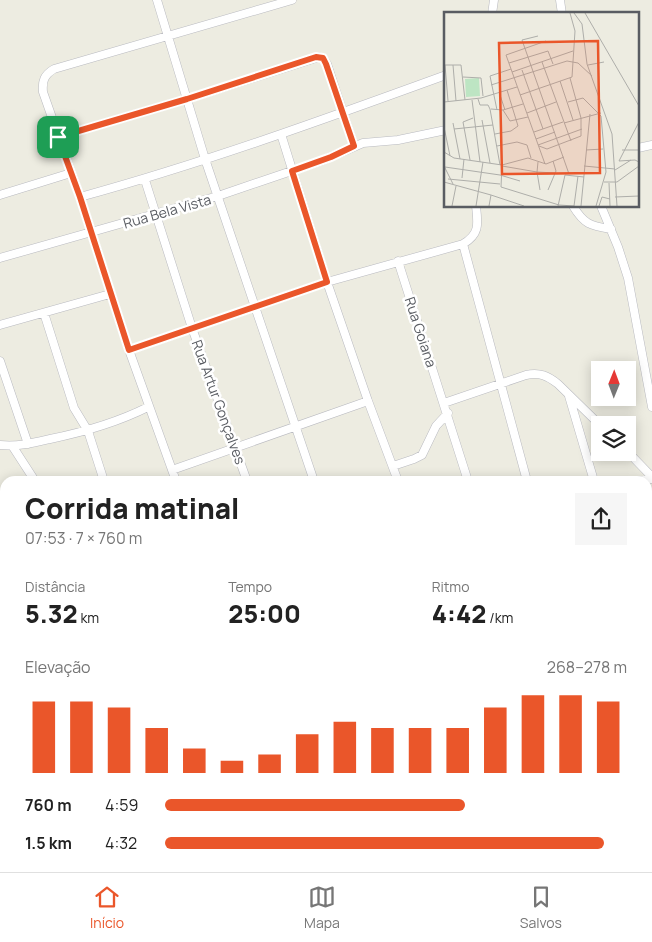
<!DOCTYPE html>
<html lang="pt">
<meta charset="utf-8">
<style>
body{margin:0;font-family:Manrope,sans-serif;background:#f6f6f6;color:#222;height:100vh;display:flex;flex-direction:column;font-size:19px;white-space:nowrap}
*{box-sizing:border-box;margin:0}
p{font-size:16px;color:#767676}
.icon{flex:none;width:28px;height:28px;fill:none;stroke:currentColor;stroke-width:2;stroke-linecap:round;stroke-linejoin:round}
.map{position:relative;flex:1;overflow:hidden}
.sheet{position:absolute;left:0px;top:476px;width:652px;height:396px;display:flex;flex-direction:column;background:#fff;border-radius:15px 15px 0 0;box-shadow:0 2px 12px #0003}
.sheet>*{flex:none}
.needle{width:32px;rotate:1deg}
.tools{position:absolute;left:591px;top:361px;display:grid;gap:10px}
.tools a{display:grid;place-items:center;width:45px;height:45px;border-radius:0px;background:#fff;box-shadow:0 2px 12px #0003;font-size:25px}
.pin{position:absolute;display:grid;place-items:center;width:42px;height:42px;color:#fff;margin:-21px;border-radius:10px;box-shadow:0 2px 8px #0006}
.round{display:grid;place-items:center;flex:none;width:52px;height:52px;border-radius:0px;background:#f6f6f6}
.summary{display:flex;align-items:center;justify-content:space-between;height:85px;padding:0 25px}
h1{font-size:28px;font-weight:800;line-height:38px}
.figures{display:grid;grid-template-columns:repeat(3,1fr);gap:8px;height:85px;padding:5px 25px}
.figures div{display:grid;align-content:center}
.figures b{font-size:25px;font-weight:800}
.figures small{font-size:14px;font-weight:400}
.figures p{font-size:14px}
.chart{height:140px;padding:10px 25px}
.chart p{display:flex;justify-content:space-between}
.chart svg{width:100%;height:90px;margin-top:5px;stroke:#ea562a;stroke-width:6}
ul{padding:0 25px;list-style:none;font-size:16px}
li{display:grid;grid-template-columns:80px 60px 1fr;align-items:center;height:38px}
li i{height:12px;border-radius:6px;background:#ea562a}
.menu{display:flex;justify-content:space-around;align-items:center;height:70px;border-top:1px solid #e0e0e0;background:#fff;font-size:14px;color:#767676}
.menu a{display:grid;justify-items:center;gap:2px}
.menu .selected{color:#ea562a}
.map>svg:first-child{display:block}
</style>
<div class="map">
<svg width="652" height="872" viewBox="0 0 652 872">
<rect width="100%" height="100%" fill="#edece1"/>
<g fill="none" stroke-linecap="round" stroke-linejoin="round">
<defs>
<path id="minor" d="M157 0 205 159 314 481
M560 0 562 14
M492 14 494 0
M281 134 327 282 368 401 398 481
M58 137 187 99 319 57 323 58 327 64 354 146
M638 148 652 145
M145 180 192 328 247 481
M0 195 71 173
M80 197C204 163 325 119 446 75
M573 206C584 224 590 226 611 229
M601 206 618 247 628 278 652 407
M463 244 527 481
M0 258 218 196 321 161 363 143 398 140 446 130
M398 261 468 481
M44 313 74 408 88 431 104 481
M0 325 110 294
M129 350 327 282 463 244C480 234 478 224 476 206
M0 361 28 444
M569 396 594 481
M444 403 526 375C540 372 548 376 558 384L600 425
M0 445C17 447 33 443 50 439 84 432 116 423 148 407
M13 447 35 481
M628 452 652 477
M393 466 414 459 422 455 436 426 448 413
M172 470 368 401
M176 481 129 350 80 197 43 92C42 81 44 75 54 69L292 0
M636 481 652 479
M0 602 5 601
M0 680 5 679
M648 716H652
M0 812H5
M0 819 5 820
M648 842H652
M445 868 447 872
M237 872V868
M347 872 351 868
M547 872 548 868"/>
</defs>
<use href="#minor" stroke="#b9bac0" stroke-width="9"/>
<use href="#minor" stroke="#fff" stroke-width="8"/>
</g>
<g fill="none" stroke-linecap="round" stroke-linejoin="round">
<defs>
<path id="route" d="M316 57 323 58 326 64 354 146 331 157 292 171 327 282 129 350 80 197 58 137 187 99Z"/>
</defs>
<use href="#route" stroke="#fff" stroke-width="10"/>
<use href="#route" stroke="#ea562a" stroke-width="6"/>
</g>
<g text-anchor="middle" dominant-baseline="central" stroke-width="5" stroke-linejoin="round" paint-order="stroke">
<g font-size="14" fill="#595c62" stroke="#fff">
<text transform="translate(167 211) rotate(-16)">Rua Bela Vista</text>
<text transform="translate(421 332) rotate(72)">Rua Goiana</text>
<text transform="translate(219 402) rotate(70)">Rua Artur Gonçalves</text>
</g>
</g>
<g transform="translate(444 12)">
<rect width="195" height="195" fill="#edece1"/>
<path d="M35 66 36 84 22 85 21 67Z" fill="#bde5c3"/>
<path fill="none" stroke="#aeaeaa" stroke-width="1" d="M130 1 138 12 143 52 168 122 173 194M141 1 195 94M94 24 78 28 125 162M98 50 127 129M65 51 104 39 109 52M0 53H9L12 89M1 53 4 89M9 53H17L21 88M144 53 160 50M78 58 99 117M68 60 129 39M19 65 37 66 39 84M116 69 129 108M47 73 123 49 134 51 148 64M55 80 61 98M76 83 128 65 131 19 126 1M34 87 36 93H44L46 97M28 88 36 150M0 90 37 86 73 75M124 90 139 86 157 104 162 160 152 194M46 97 56 153M47 97 59 98 79 92M53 98 46 64 67 57M59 98 66 109 84 105M83 101 112 90M38 108 46 151M9 111 16 147M120 111 157 101M0 115 6 144M10 117 49 113M90 120 119 110M51 122 67 119 74 114 63 78M92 127 111 120M94 133 138 117M53 134 73 130 83 133 87 146M95 134 103 137 137 124V106L126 66M142 138 159 137M178 138H195M0 140 10 146 58 153 84 146 102 152 120 145M26 148 19 110 29 106M175 149 195 110M175 149 191 148 195 150M101 152 62 43 102 29M58 153 57 175 115 193 130 194M0 154 9 172M58 154 93 160 94 150M140 154 171 157M1 155 56 163 76 169M171 158 187 148M18 166 20 147M4 167 56 172M0 170 47 183M160 170H173L195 154M165 171 166 194M96 178 93 160 111 161M104 178 112 159 109 149M171 185 195 184M8 194 12 174M32 194 39 150M45 194 47 183 80 194M114 194 121 163 140 165M130 194 134 164M137 194 146 102M155 194 158 185 166 187"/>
<path fill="#ea562a" fill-opacity="0.15" stroke="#ea562a" stroke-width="2.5" d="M154 29 156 161 58 162 55 31Z"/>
<rect width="195" height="195" fill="none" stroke="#595c62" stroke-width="2.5"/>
</g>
</svg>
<div class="tools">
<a><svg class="needle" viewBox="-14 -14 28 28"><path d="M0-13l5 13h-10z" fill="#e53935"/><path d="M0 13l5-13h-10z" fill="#767676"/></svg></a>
<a><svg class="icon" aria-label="layers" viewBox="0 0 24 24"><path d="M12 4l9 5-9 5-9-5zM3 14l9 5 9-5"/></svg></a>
</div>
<div class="pin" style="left:58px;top:137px;background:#1e9e55"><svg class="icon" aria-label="arrive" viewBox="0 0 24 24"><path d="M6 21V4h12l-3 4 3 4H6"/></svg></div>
<section class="sheet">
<div class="summary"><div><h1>Corrida matinal</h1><p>07:53 · 7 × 760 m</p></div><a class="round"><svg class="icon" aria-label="share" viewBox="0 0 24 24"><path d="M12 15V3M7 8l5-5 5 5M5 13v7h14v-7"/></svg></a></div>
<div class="figures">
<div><p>Distância</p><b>5.32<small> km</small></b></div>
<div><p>Tempo</p><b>25:00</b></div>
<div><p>Ritmo</p><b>4:42<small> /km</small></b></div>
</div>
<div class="chart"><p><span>Elevação</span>268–278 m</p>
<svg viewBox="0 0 160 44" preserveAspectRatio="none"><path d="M5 44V9M15 44V9M25 44V12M35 44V22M45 44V32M55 44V38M65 44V35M75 44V25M85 44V19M95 44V22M105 44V22M115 44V22M125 44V12M135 44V6M145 44V6M155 44V9"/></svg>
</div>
<ul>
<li><b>760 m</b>4:59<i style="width:65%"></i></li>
<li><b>1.5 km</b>4:32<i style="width:95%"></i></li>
</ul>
</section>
</div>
<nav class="menu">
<a class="selected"><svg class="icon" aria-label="home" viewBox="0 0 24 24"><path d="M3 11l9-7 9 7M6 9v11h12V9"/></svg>Início</a>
<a><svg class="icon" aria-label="map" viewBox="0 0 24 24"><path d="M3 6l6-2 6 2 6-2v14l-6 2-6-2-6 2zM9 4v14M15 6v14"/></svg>Mapa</a>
<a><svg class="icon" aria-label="saved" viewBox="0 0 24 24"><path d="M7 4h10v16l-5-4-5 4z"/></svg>Salvos</a>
</nav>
